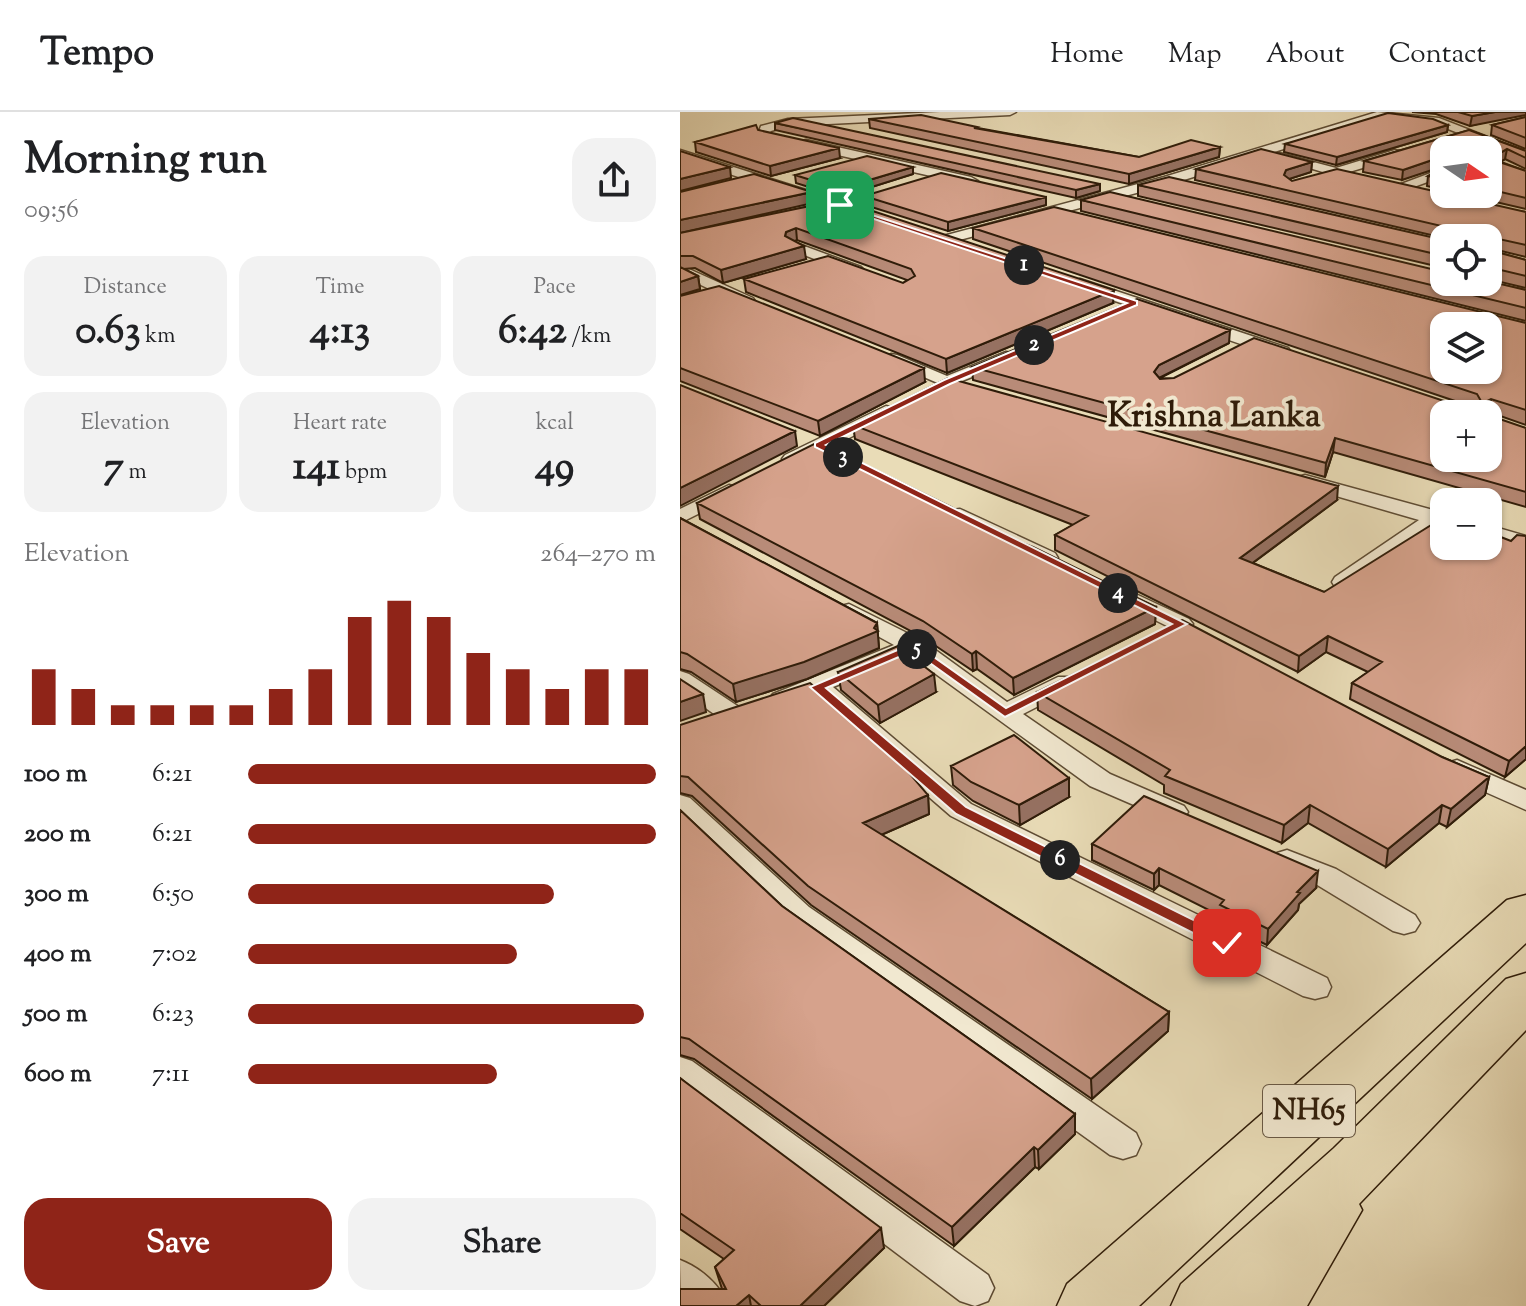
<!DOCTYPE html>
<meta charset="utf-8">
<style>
body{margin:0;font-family:"Sorts Mill Goudy",serif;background:#f2f2f2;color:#202124;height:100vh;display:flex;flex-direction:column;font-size:30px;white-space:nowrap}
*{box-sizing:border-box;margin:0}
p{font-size:26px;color:#757577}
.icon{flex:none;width:44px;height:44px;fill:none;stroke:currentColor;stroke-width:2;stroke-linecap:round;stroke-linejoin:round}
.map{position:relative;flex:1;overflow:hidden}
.panel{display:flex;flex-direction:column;background:#fff;width:680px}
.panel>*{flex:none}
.needle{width:52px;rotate:103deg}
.tools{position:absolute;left:750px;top:24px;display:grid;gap:16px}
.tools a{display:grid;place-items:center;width:72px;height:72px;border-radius:16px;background:#fff;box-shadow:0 2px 6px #0004;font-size:40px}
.pin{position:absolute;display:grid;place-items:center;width:68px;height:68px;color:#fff;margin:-34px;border-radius:16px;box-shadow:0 4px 12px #0006}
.km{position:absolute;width:40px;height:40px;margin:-20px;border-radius:50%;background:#222;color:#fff;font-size:22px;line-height:40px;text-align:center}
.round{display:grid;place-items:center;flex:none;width:84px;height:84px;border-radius:24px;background:#f2f2f2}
.overview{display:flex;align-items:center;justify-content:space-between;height:136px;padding:0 24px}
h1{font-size:44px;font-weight:700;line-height:60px}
.figures{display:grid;grid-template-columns:repeat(3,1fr);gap:12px;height:136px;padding:8px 24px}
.figures div{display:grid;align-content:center;border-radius:20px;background:#f2f2f2;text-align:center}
.figures b{font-size:40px;font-weight:700}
.figures small{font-size:22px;font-weight:400}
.figures p{font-size:22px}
.chart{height:224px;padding:16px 24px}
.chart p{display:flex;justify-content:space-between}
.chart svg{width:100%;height:144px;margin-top:8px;stroke:#8f2418;stroke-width:6}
.button{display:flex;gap:16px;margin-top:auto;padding:16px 24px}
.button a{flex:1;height:92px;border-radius:24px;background:#8f2418;color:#fff;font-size:32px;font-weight:700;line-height:92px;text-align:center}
.button a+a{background:#f2f2f2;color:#202124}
ul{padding:0 24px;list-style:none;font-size:26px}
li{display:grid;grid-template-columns:128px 96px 1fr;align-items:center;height:60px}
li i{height:20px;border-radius:10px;background:#8f2418}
header{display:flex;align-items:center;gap:48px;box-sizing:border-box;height:112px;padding:0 40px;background:#fff;border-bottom:2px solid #e0e0e0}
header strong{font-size:38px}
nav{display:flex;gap:44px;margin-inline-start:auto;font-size:28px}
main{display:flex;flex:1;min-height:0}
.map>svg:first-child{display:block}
</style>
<header>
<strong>Tempo</strong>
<nav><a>Home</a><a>Map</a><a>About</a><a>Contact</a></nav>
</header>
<main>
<section class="panel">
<div class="overview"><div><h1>Morning run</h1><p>09:56</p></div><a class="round"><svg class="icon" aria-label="share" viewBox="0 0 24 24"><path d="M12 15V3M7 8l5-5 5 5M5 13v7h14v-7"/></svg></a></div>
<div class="figures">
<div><p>Distance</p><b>0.63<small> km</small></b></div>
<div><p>Time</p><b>4:13</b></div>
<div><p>Pace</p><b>6:42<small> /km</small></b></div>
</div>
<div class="figures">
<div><p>Elevation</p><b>7<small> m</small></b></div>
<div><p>Heart rate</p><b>141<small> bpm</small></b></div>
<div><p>kcal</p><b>49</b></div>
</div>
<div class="chart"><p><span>Elevation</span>264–270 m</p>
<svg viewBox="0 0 160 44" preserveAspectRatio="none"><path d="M5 44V27M15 44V33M25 44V38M35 44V38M45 44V38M55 44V38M65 44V33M75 44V27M85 44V11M95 44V6M105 44V11M115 44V22M125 44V27M135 44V33M145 44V27M155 44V27"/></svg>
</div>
<ul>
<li><b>100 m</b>6:21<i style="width:100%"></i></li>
<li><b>200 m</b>6:21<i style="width:100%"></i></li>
<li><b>300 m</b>6:50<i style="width:75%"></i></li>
<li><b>400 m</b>7:02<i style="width:66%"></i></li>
<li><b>500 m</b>6:23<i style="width:97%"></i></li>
<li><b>600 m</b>7:11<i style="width:61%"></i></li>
</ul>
<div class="button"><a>Save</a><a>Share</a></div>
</section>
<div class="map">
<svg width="846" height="1194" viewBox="0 0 846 1194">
<rect width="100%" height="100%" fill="#e9dcb7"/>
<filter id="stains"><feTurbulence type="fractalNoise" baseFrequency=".0025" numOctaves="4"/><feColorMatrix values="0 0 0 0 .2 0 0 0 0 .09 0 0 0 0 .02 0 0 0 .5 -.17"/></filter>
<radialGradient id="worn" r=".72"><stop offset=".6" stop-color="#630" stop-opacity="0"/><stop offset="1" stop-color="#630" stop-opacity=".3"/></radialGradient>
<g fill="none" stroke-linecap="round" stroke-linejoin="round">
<defs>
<path id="minor" d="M260 0H336L330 3 108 14 91 19 84 26 78 22 81 14 108 7Z
M697 0 759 6 846 40V48L753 11 707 5 494 71 268 131 261 127 263 124 484 65Z
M126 28 291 65 298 69 291 73 122 35V29Z
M0 38 189 98 191 101 179 104 0 46Z
M715 38 719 39V45L656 64 593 45 599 41 656 56Z
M764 56V64L701 87 689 84Z
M116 131 181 155 184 158 181 161H171L111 138 109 135Z
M9 157 73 186 75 189 73 192H61L4 165 1 162Z
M400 167 608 236 611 240 608 244H596L394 175V169Z
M326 240 332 241 335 245 332 249 267 275 202 247 211 242 217 243 267 264Z
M206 294 213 296 215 300 213 304 119 351H105L102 347 105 343Z
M625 363 764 401V414L759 413 671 475H655L652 470 655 465 739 408 618 373 615 369 618 365Z
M49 373 56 375 59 379 56 383 0 411V397Z
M280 397 375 441 378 446 375 451H359L272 408 269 403 272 398Z
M808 413 846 424V438L808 427Z
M445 477 509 507 513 512 509 517H493L437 489 433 484 437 479Z
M169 492 243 529 327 590 378 565H396L400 570 396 575 343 602 430 662 504 694 508 700 504 706 494 709 484 706 410 674 231 544 153 575 291 692 647 866 651 875 647 884 635 887 623 884 271 704 132 584 102 595 93 592 89 587 93 582 214 533 161 504 157 499 161 494Z
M0 559 9 562 62 597 66 603 62 609H44L0 578Z
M777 648 846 678V698L767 663 763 657 767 651Z
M0 683 10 686 129 795 456 1021 461 1032 456 1043 443 1047 430 1043 107 811 0 708Z
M607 738 656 757 735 803 740 811 735 819 724 822 713 819 634 771 597 755 592 748 597 741Z
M0 945 12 949 308 1163 314 1176 308 1189 295 1194 280 1189 0 978Z
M0 1148C21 1156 40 1173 49 1194H1Z"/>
<path id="trunk" d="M846 783V831L459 1194H377L387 1172 827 788Z
M846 861V918L679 1092 682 1098 627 1194H491L501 1172 654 1036 826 867Z"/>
</defs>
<use href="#minor" stroke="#5e4c34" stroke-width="3"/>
<use href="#trunk" stroke="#2f1c09" stroke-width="3"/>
<use href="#minor" fill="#f1e8d0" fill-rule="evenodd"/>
<use href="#trunk" fill="#e9dcb7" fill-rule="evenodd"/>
</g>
<path fill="#b88b78" stroke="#2f1c09" stroke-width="2" d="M732 0H846L790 14 756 2Z
M846 5V37L811 23 812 13Z
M189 7 298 16 459 45 540 35 539 45 449 72 190 16Z
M95 11 420 79 396 86 95 18Z
M768 13 767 20 656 53 604 40 605 32Z
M78 18 160 46 91 64 16 40 15 30Z
M789 18 846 39V57L825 47 821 50 846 59V97L781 82H808V38H764L722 68 683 60 684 49Z
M632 50 631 60 609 67 612 69 846 100V145L809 136V138L846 148V176L808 167V126H764L515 68 516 57Z
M764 57V78L747 74 748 64Z
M233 62 160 85 116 71 115 63Z
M458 73 764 128V156L458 84Z
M184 84 366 93 268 119 185 93Z
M159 88 433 191 267 261 66 180 64 167 223 171 227 168 117 128 114 129 126 147 43 171 15 156 4 157 18 164 20 177 0 183V121Z
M401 88 846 178V209L401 99Z
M293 116 846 211V313L809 300 764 302 846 316V395L653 340 645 365 293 268 292 255 549 231 480 266 770 291H781L293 127Z
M0 184 245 270 140 324 0 269Z
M173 313 657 388 573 451 644 480 831 429 846 647 825 665 670 587 672 571 688 560 646 540 618 560 375 438V423L393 413 175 327Z
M17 391 335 432 476 495 475 512 334 583 297 557 293 559 244 526 20 407Z
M0 406 197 511 199 536 127 567 56 590 11 560 0 557Z
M158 560 256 580 200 611 161 578Z
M357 580 762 645 809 665 805 683 767 715 759 711 706 755 628 711 602 731 484 681V673L358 598Z
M0 613 248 683 249 702 201 723 489 900 488 919 412 987 131 793 12 684 0 681Z
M271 654 389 685 340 713 293 689 273 673Z
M0 698 102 794 395 1002V1022L359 1057 355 1055 274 1134 14 947 0 943Z
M412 732 636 776 619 792 618 798 587 833 539 810V803L479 773 474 778 412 748Z
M0 966 204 1136 144 1194H0L42 1177 35 1155 44 1147 0 1117Z"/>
<path fill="#967162" stroke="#2f1c09" stroke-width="2" d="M815 0H846V3L790 14 792 4Z
M768 13 767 20 656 53 657 45Z
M540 35 539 45 449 72V62Z
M159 36 160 46 91 64 90 54Z
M827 37 825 47 815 53 817 43Z
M764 44V54L722 68 723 58Z
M632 50 631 60 606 68 604 63 606 58Z
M50 55 51 66 0 79V67Z
M233 55V62L160 85 159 77Z
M420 72V79L396 86V78Z
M132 80 133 91 0 121V108Z
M366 85V93L268 119V110Z
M116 116 117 128 108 132 105 124 106 120Z
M124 134 126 147 43 171 41 158Z
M18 164 20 177 0 183V170Z
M434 178 433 191 267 261 266 247Z
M550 218 549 231 479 266 474 260 479 253Z
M244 256 245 270 140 324 138 309Z
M811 287 809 300 806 302 807 289Z
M115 319 117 334 0 394V376Z
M655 326 653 340 645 365 646 351Z
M658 374 657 388 559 461 560 446Z
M476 495 475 512 334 583 333 566Z
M197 511 199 536 127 567 56 590 53 572 194 516Z
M648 524 646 540 618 560 619 544Z
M296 539 297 557 293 559 292 542Z
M254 562 256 580 200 611 198 593Z
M23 582 26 600 0 609V590Z
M846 634V647L825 665 829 649Z
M809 665 805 683 767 715 771 697Z
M389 666V685L340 713 339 693Z
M248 683 249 702 185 730 183 711Z
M630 693 628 711 602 731 604 713Z
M762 693 759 711 706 755 708 737Z
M479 756V773L474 778V762Z
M638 759 636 776 619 792 618 798 587 833 588 817 617 780Z
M489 900 488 919 412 987 411 967Z
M395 1002V1022L359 1057 358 1038Z
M354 1035 355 1055 274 1134 272 1115Z
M201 1116 204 1136 144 1194H120Z
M69 1183 71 1194H56Z"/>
<path fill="#d6a28c" stroke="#2f1c09" stroke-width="2" fill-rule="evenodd" d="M778 0H815L792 4Z
M708 1 753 7 768 13 657 45 605 32Z
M241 3 297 15 294 16 459 45 511 28 540 35 449 62 189 7Z
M846 5V26L812 13Z
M113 6 420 72 396 78 95 11Z
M76 13 78 18 159 36 90 54 15 30Z
M789 18 846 39V46L827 37 817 43 819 50 846 59V86L808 77V38H764V44L723 58 684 49Z
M581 37 632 50 606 58 604 63 612 69 657 57 846 100V133L810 125 808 127 768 126 766 115 516 57Z
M0 39 50 55 0 67Z
M187 44 233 55 159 77 115 63Z
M764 57V67L748 64Z
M261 61 366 85 268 110 184 84Z
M74 62 132 80 0 108V80Z
M489 65 764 128V144L458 73Z
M430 80 764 160V170L808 169 846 178V196L401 88Z
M159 88 434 178 266 247 64 167 148 144 223 171 235 164 231 157 116 116 106 120 105 124 124 134 41 158 13 144H0V121Z
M374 95 846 211V298L811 287 807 289 808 302H764V346H808V303L846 316V380L655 326 646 351 292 255 457 187 550 218 479 253 474 260 480 267 494 266 574 226 770 291 801 289 797 282 293 116ZM764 214H808V258H764Z
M808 133 809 138 846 148V164L808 155Z
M0 149V155L18 164 0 170Z
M39 174 244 256 138 309 0 256V184Z
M268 266 658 374 560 446 644 480 764 405V434H808V420L831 429 837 423 846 424V634L829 649 672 571 702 550 648 524 619 544 375 423 408 404 173 313Z
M0 273 115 319 0 376Z
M138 330 271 395 335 432 340 430 353 435 476 495 333 566 296 539 292 542 243 509 17 391Z
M0 406 197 511 194 516 198 519 124 550 53 572 7 542 0 540Z
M502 508 762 645 809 665 771 697 762 693 708 737 630 693 604 713 485 664 490 658 357 580Z
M218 534 254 562 198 593 158 560Z
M0 567 23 582 0 590Z
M130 571 212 641 248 683 183 711 489 900 411 967 128 774 8 665 0 664V613Z
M334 623 389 666 339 693 291 670 271 654Z
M464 684 638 759 617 780 620 781 588 817 540 793 544 788 479 756 474 762 412 732Z
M0 698 102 794 395 1002 358 1038 354 1035 272 1115 9 927 0 925Z
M0 966 201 1116 120 1194H81L69 1183 56 1194H0V1177H46L35 1155 54 1138 0 1101Z"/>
<path fill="#8f2418" stroke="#fff" stroke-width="2" d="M158 92 457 189V193L270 272 146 333 507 512 325 605 233 539 146 576 286 695 552 827V835H541L276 702 130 575 234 531 326 596 492 512 135 335V331L264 268 447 191 158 95Z"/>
<g text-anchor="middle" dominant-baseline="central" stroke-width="8" stroke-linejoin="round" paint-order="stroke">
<rect fill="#f1e8d0" stroke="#695945" stroke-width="2" x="583" y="973" width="92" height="52" rx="6"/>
<g font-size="30" font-weight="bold" fill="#2f1c09">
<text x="629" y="999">NH65</text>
</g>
<g font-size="34" font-weight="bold" fill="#2f1c09" stroke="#f1e8d0">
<text x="534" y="305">Krishna Lanka</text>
</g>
</g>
<rect width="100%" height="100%" filter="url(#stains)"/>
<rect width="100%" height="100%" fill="url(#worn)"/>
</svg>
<div class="tools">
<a><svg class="needle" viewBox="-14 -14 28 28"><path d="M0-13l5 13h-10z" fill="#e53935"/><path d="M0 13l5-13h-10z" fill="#757577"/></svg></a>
<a><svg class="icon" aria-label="locate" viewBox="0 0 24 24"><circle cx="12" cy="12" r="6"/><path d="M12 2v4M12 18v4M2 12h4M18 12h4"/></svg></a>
<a><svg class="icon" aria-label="layers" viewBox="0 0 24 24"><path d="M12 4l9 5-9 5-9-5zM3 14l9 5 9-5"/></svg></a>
<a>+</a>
<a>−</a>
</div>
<div class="pin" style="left:160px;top:93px;background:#1e9e55"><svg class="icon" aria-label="arrive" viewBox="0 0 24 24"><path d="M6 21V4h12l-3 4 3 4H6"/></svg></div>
<div class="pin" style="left:547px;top:831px;background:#d93025"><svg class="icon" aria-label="check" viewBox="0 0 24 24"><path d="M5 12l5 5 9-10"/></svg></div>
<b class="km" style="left:344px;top:153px">1</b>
<b class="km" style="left:354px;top:233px">2</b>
<b class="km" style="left:163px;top:345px">3</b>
<b class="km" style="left:438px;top:481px">4</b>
<b class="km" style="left:237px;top:537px">5</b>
<b class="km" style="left:380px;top:748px">6</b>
</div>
</main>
